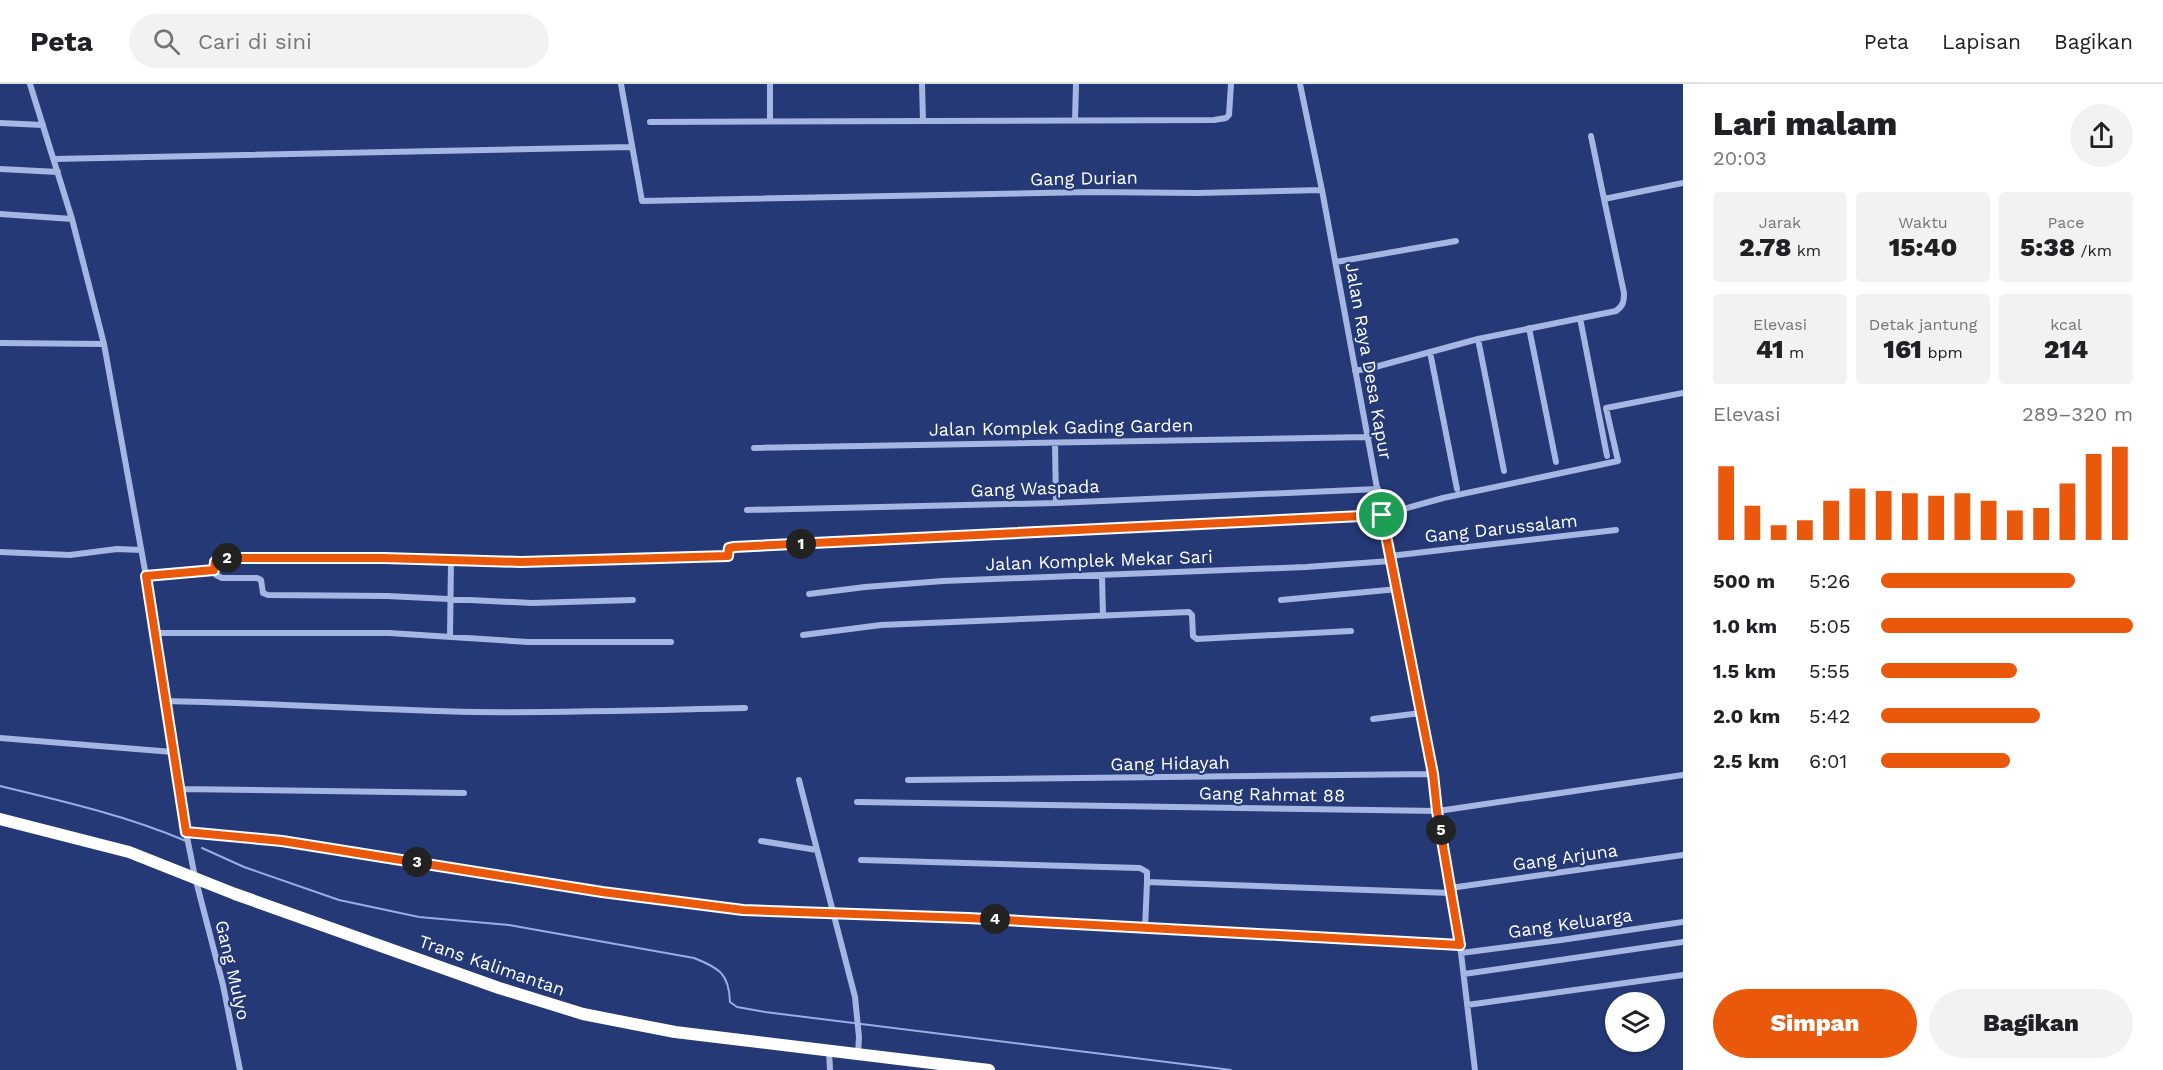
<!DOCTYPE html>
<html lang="id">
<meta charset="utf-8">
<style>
body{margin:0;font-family:"Work Sans",sans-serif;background:#f2f2f2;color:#202124;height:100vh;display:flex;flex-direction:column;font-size:22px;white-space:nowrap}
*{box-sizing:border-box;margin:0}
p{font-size:20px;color:#757577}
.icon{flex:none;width:33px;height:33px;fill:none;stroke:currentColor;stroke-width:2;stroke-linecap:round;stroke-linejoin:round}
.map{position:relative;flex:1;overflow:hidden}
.side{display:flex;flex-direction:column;background:#fff;width:480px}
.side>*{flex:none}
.fabs{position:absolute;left:1605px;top:908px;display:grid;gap:12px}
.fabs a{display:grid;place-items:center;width:60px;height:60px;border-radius:50%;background:#fff;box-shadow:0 2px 4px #0004;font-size:30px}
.pin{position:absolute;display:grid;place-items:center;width:51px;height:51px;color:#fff;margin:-26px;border:3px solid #fff;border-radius:50%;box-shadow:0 2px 6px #0007}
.km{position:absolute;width:30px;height:30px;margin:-15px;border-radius:50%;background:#222;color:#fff;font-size:16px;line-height:30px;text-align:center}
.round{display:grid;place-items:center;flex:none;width:63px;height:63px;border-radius:32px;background:#f2f2f2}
.headline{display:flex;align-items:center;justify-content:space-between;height:102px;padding:0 30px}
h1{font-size:33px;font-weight:800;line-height:45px}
.metrics{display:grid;grid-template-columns:repeat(3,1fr);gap:9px;height:102px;padding:6px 30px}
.metrics div{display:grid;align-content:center;border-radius:6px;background:#f2f2f2;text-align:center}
.metrics b{font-size:26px;font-weight:800}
.metrics small{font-size:16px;font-weight:400}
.metrics p{font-size:16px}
.chart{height:168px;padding:12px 30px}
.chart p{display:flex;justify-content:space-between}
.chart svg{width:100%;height:108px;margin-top:6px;stroke:#ea580c;stroke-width:6}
.button{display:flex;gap:12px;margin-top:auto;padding:12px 30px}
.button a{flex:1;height:69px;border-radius:36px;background:#ea580c;color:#fff;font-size:24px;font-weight:800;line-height:69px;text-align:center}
.button a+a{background:#f2f2f2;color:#202124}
ul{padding:0 30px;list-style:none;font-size:20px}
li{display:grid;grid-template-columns:96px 72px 1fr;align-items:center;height:45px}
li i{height:15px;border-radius:8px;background:#ea580c}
header{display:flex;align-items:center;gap:36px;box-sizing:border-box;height:84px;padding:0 30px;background:#fff;border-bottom:2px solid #e0e0e0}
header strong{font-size:28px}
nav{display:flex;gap:33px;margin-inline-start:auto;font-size:21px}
.search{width:420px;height:54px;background:#f2f2f2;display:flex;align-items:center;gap:15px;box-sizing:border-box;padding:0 21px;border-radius:33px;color:#757577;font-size:22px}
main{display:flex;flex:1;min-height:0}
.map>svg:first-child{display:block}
</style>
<header>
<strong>Peta</strong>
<div class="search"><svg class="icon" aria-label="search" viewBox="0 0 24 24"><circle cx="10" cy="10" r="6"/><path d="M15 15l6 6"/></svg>Cari di sini</div>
<nav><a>Peta</a><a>Lapisan</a><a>Bagikan</a></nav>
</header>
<main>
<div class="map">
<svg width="1683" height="986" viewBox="0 0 1683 986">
<rect width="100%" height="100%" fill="#253977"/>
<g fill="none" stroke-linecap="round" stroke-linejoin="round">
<path stroke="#9baee3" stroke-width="2" d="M0 702C63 717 127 732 186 757
M202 764 244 783 339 816 419 833 509 841 694 874C719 884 729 889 730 918L737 923 765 928 1231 986"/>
<path stroke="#a6b6e2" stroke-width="6" d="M30 0 72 135 104 260 146 492 186 748 195 793 223 901 240 986
M621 0 642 117 1091 108 1198 109 1322 106
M770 0V37
M922 0 923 37
M1300 0 1322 106 1382 431 1433 690 1461 869 1475 986
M1075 37 1076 0
M650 38 1214 36 1226 34 1229 31 1231 0
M0 39 43 41
M1591 52 1604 115
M54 75 631 63
M0 85 58 88
M0 130 72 135
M1336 178 1456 157
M1580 234 1607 372
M1529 244 1556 378
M1478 255 1504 387
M0 259 104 260
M1430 268 1457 405
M1355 287 1375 283 1478 255 1616 227C1623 222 1624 218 1624 209L1604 115 1683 99
M1055 359 1056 419
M754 364 1369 353
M747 426 1056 419 1378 405
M0 468 70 471 117 465 141 466
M1390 472 1616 446
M146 492 214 486
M1102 492 1103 532
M809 510 865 503 943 497 1306 483 1391 477
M633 516 532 519 387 512 268 511 263 509 261 496 257 494H222L216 491C214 485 213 478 219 474H384L521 478 728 472 729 464 734 463 1382 431 1443 414 1618 377 1606 324 1683 309
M1281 516 1398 505
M155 549H389L528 558H671
M803 551 881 541 1189 528 1192 531 1193 552 1197 555 1351 547
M450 553 451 477
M165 617C269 619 372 626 475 628 565 629 655 626 745 624
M1373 635 1421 629
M0 654 173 668
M799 696 855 913 859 953 858 970
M908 696 1433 690
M180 705 464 709
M857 718 1438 727 1683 691
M186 748 282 757 602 808 743 826 968 834 1190 848 1460 861
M761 757 817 766
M861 776 1140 784 1147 788V798L1451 809
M1450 804 1683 771
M1145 845 1147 798
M1461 869 1561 856 1683 838
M1464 890 1683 858
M1467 921 1683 891
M829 967 830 986"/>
<path stroke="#fff" stroke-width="12" d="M0 735 129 768 235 810 499 904 583 930 675 948 989 986"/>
</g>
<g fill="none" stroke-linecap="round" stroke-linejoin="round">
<defs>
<path id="route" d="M1382 431 1433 690 1437 727 1460 861 968 834 743 826 602 808 282 757 186 748 146 492 214 486 215 478 219 474H384L521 478 728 472 729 464 734 463Z"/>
</defs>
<use href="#route" stroke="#fff" stroke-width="12"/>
<use href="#route" stroke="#ea580c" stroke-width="8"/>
</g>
<g text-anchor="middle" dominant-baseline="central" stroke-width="4.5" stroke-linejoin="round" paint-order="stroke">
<g font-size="18" fill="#fff" stroke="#253977">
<text transform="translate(1084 94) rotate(-1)">Gang Durian</text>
<text transform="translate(1369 277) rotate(80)">Jalan Raya Desa Kapur</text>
<text transform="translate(1061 343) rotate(-1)">Jalan Komplek Gading Garden</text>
<text transform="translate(1035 404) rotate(-2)">Gang Waspada</text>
<text transform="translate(1501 444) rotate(-6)">Gang Darussalam</text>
<text transform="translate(1099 476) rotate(-2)">Jalan Komplek Mekar Sari</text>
<text transform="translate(1170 679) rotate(-1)">Gang Hidayah</text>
<text transform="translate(1272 710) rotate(1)">Gang Rahmat 88</text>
<text transform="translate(1565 773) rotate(-8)">Gang Arjuna</text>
<text transform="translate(1570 839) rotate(-8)">Gang Keluarga</text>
<text transform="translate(492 881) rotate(19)">Trans Kalimantan</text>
<text transform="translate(233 886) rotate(77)">Gang Mulyo</text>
</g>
</g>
</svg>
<div class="fabs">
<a><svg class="icon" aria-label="layers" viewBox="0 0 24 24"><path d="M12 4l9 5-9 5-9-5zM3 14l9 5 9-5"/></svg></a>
</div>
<div class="pin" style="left:1382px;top:431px;background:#1e9e55"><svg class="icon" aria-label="arrive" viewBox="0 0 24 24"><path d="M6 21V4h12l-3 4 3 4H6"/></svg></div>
<b class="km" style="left:801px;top:460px">1</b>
<b class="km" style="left:227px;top:474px">2</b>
<b class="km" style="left:417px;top:778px">3</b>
<b class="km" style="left:995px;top:835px">4</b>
<b class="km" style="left:1441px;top:746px">5</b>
</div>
<section class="side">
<div class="headline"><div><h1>Lari malam</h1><p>20:03</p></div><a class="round"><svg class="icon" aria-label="share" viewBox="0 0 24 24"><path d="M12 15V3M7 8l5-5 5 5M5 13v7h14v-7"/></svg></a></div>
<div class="metrics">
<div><p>Jarak</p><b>2.78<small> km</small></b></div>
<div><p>Waktu</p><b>15:40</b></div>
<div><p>Pace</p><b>5:38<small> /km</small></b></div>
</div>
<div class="metrics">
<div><p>Elevasi</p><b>41<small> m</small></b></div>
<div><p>Detak jantung</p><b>161<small> bpm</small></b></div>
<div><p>kcal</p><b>214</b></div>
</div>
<div class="chart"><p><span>Elevasi</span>289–320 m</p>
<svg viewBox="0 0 160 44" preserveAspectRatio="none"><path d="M5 44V14M15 44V30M25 44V38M35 44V36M45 44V28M55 44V23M65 44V24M75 44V25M85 44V26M95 44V25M105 44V28M115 44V32M125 44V31M135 44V21M145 44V9M155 44V6"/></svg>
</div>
<ul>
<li><b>500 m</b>5:26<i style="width:77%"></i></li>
<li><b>1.0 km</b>5:05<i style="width:100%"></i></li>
<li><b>1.5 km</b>5:55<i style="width:54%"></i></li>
<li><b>2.0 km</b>5:42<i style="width:63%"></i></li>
<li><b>2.5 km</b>6:01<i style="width:51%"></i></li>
</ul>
<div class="button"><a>Simpan</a><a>Bagikan</a></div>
</section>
</main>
